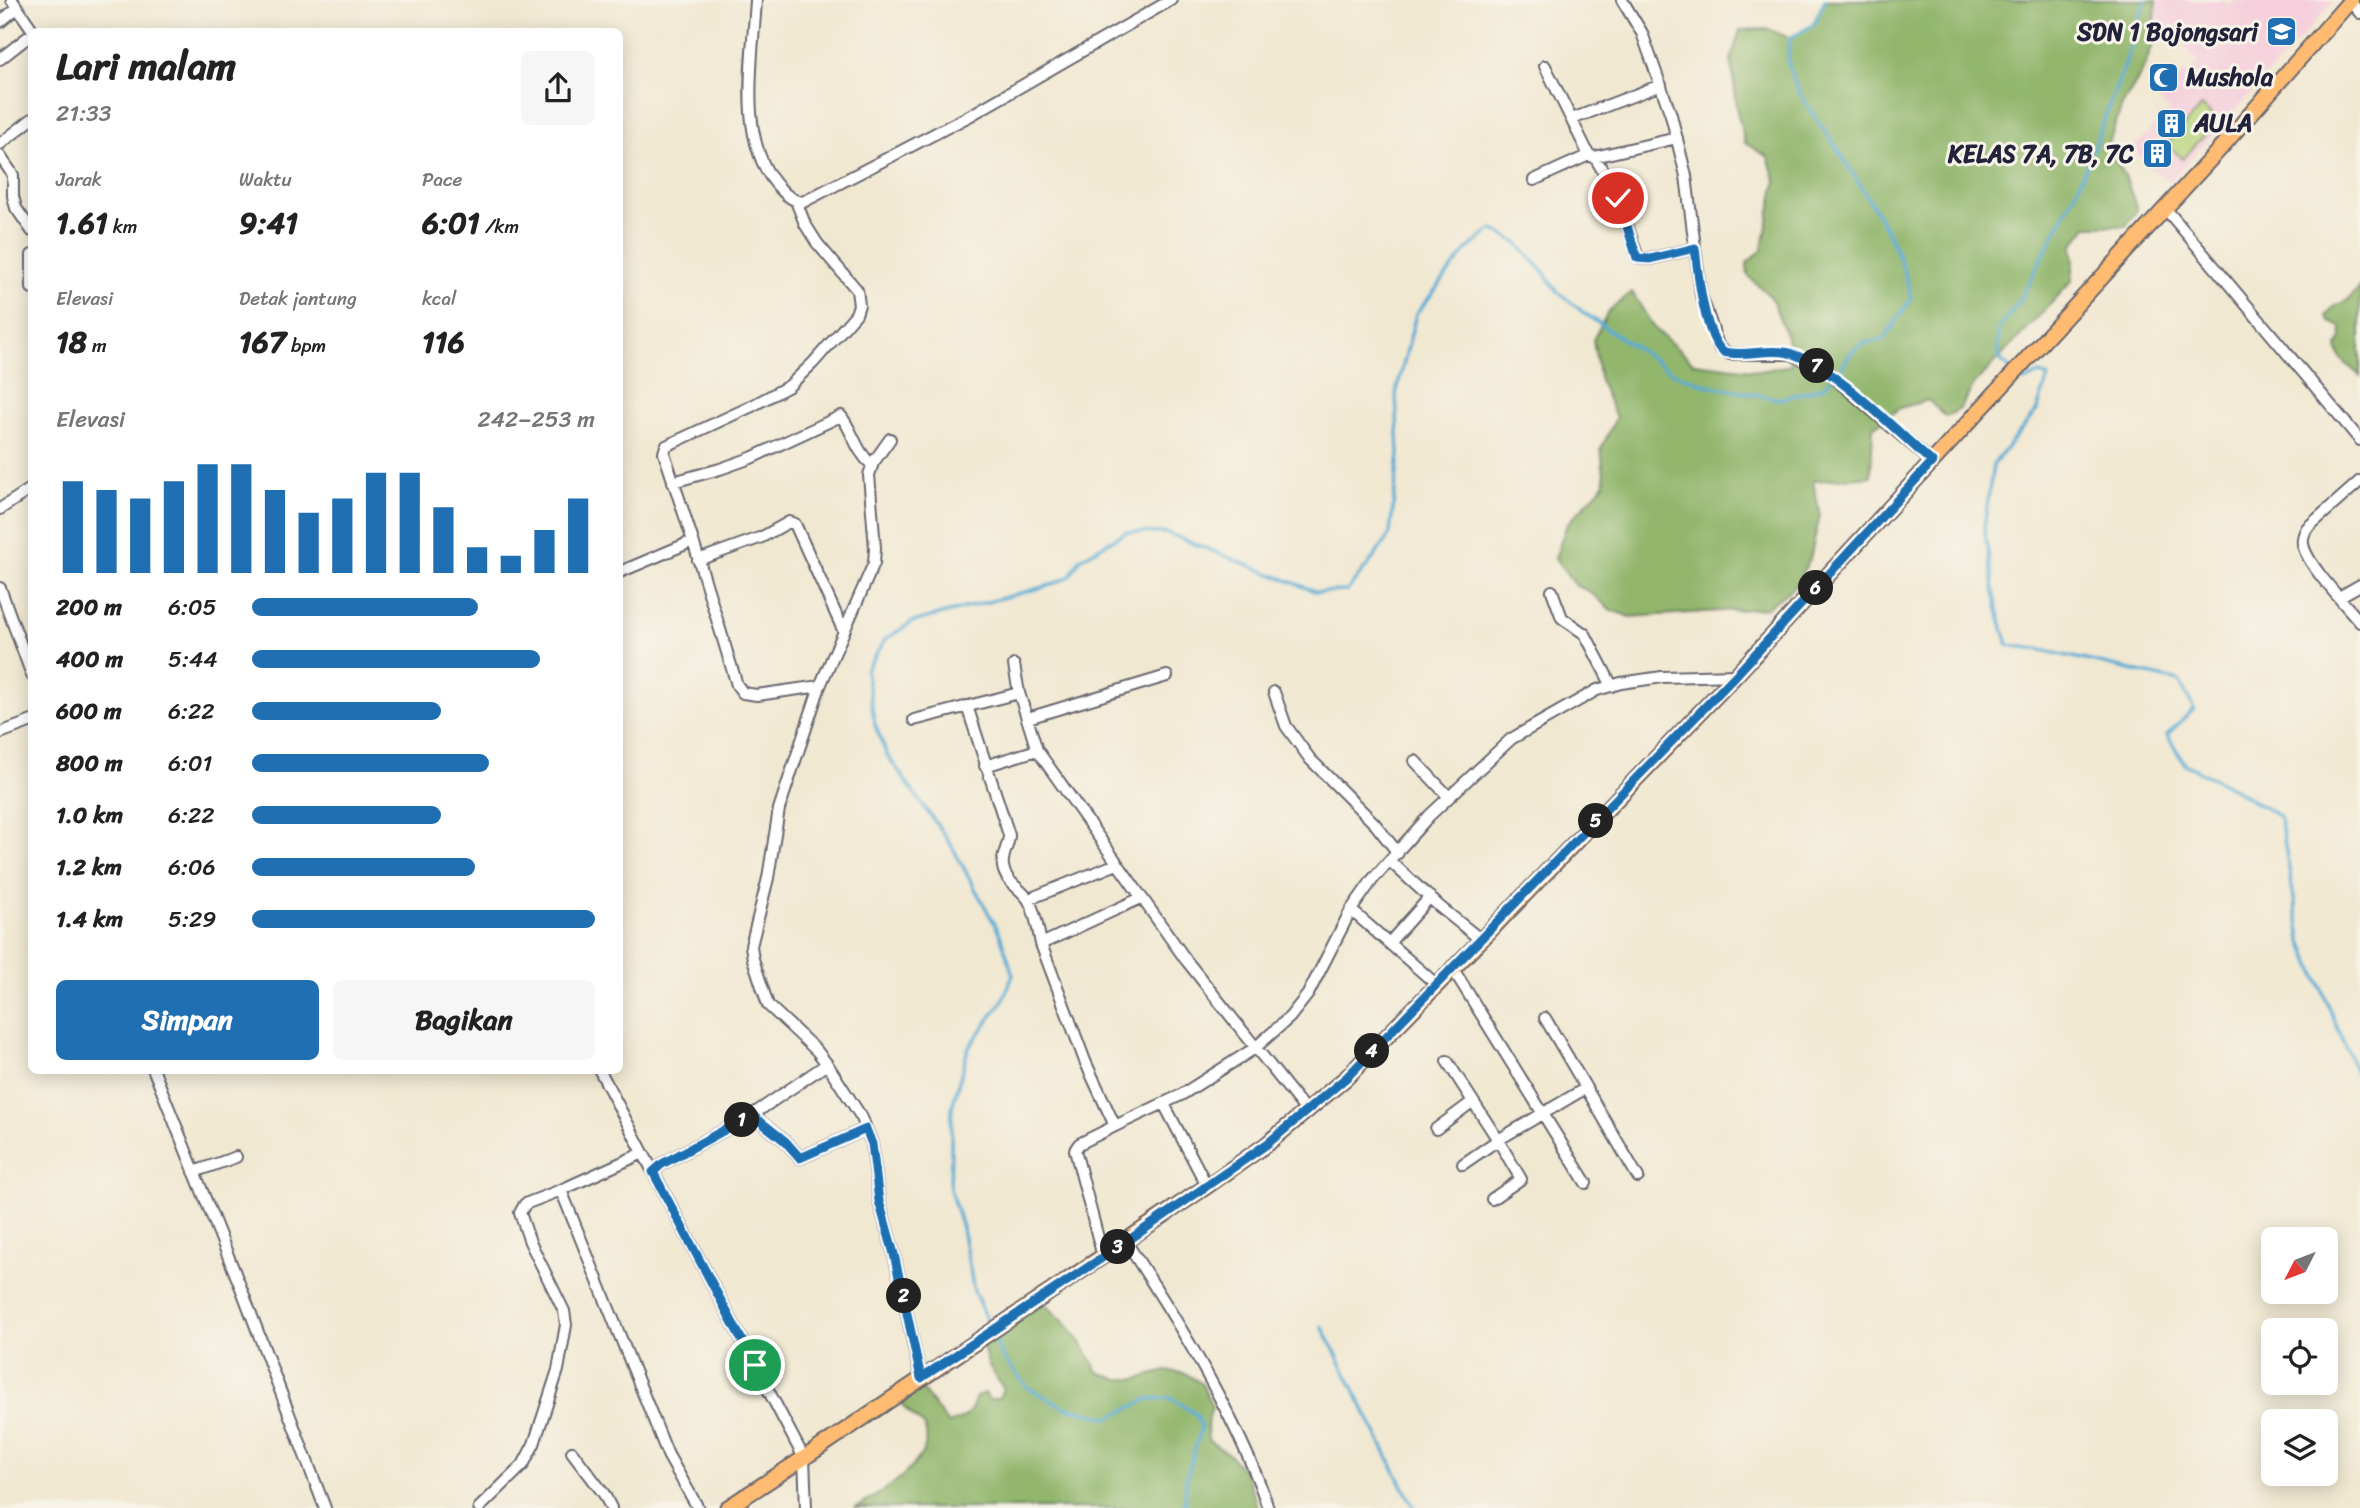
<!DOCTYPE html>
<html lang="id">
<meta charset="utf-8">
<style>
body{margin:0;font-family:Sriracha,sans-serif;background:#f6f6f6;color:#222;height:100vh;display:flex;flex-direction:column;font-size:26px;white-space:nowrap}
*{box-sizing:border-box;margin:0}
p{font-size:23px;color:#767676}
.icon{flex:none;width:38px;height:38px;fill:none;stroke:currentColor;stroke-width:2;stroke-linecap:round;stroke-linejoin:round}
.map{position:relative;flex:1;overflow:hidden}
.panel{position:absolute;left:28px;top:28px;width:595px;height:1046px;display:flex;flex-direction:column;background:#fff;border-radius:10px;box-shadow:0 4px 18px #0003}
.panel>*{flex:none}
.needle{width:46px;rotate:228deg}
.fabs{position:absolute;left:2261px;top:1227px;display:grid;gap:14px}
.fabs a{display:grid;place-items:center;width:77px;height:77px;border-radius:10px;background:#fff;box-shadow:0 4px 18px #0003;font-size:35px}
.pin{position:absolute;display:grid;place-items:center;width:60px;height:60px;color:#fff;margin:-30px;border:4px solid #fff;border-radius:50%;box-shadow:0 2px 7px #0007}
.km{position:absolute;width:35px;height:35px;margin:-18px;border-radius:50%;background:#222;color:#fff;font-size:19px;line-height:35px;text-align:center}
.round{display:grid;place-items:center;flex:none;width:74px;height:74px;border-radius:10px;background:#f6f6f6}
.head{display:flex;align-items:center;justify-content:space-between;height:119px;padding:0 28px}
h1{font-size:38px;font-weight:800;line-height:52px}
.metrics{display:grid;grid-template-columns:repeat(3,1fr);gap:10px;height:119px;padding:7px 28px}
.metrics div{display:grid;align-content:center}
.metrics b{font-size:30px;font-weight:800}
.metrics small{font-size:19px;font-weight:400}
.metrics p{font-size:19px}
.chart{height:196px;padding:14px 28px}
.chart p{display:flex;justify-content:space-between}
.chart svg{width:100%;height:126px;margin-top:7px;stroke:#1f6fb2;stroke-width:6}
.cta{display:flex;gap:14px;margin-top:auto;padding:14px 28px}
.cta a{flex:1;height:80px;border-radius:10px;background:#1f6fb2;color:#fff;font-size:28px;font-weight:800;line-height:80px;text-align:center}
.cta a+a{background:#f6f6f6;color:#222}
ul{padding:0 28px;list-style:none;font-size:23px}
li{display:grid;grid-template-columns:112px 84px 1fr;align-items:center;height:52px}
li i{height:18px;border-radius:9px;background:#1f6fb2}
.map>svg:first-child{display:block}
</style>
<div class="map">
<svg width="2360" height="1508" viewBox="0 0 2360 1508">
<rect width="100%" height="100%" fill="#f7f3e8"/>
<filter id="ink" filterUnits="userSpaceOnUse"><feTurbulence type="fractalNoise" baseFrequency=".0143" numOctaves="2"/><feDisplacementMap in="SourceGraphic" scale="14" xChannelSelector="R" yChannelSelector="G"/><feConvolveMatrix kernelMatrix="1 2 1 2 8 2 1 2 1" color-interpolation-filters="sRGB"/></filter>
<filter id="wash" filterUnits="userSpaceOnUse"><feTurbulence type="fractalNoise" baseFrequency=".00686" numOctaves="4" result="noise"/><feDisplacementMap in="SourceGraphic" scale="28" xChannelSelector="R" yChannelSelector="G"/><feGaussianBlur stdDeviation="1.57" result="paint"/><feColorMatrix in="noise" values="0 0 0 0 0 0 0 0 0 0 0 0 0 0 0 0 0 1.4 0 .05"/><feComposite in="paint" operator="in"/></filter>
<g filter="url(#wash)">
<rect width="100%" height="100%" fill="#f1e8d1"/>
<path fill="#f5cfdb" d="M2156 0H2225L2230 6 2235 0H2330L2333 3 2169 183 2132 149 2169 110 2158 100 2184 73 2187 75 2199 62 2154 16Z"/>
<path fill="#b7d57c" stroke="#6c7c5c" stroke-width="2" d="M2202 106 2217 121 2183 159 2167 144Z"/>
<path fill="#91b66c" stroke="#5a6c54" stroke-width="2" d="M1825 0H2156L2154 42 2142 72 2122 106 2108 146 2125 176 2137 210 2126 226H2087L2072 246 2074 260 2072 281 1974 385 1960 409 1946 417 1928 400 1900 408 1873 427 1871 476 1813 481 1820 515 1810 559 1794 587 1766 608 1630 617 1611 610 1589 591 1576 586 1555 558 1567 524 1605 483 1601 449 1616 418 1600 381 1593 340 1608 312 1632 292 1654 328 1694 363 1760 371 1791 365 1787 337 1771 297 1748 276 1747 263 1762 250 1776 182 1768 157 1745 143 1738 116 1731 59 1740 30 1768 29 1790 38 1813 25Z
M2360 286V376L2341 359 2337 347 2342 338 2341 327 2330 322 2326 316 2335 306 2348 300Z
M1039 1299C1069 1325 1080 1337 1098 1372L1117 1379H1137L1166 1371 1185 1373 1202 1384 1212 1407 1207 1425 1208 1440 1230 1455 1246 1473 1258 1508H855C877 1497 940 1457 924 1427 919 1419 907 1414 902 1404L909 1396 922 1389 948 1424C966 1418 970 1415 976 1397L985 1393 989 1400 999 1398 1003 1388 988 1364 980 1338Z"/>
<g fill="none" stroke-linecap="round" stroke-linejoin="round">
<path stroke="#58acd4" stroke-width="3.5" d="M2011 369 1998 358V329L2019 302 2077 190 2125 65 2145 0
M2016 374 2024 381 2040 374 2048 377 2037 410 1993 465 1984 527 1997 607 2008 645 2037 649 2179 681 2194 709 2167 735 2185 764 2234 789 2280 817 2301 939 2358 1077
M1322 1326 1414 1508
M990 1327 974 1291 962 1228 950 1189 952 1107 968 1049 1002 1002 1013 975 1000 934 950 843 887 755 875 725 866 670 886 639 912 622 1051 585 1070 576 1080 559 1126 532 1167 533 1317 592 1347 591 1375 556 1390 534 1399 454 1396 394 1416 314 1466 251 1492 229 1516 242 1543 271 1558 292 1584 313 1672 372 1706 385 1780 399 1823 387 1841 369 1852 351 1863 344 1884 339 1911 299C1903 248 1867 197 1840 153 1826 130 1789 87 1788 59 1788 52 1789 45 1790 38L1813 25 1825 0
M993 1335 1003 1358 1027 1387 1064 1407 1109 1418 1148 1399 1171 1398 1197 1415 1201 1427 1186 1481 1185 1508"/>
</g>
</g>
<g filter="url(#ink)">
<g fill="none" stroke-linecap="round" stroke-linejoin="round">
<defs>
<path id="minor" d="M12 0 34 32
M756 0C753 56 737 138 776 184 784 193 791 201 803 202L971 115 1171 0
M1622 0 1642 33 1671 115 1686 176 1701 295 1719 348 1730 354H1791L1825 370 1932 462
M2349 0 2360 13
M0 22 17 8
M0 59 32 34
M1545 66 1589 155
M1572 119 1661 85
M0 144 32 119
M0 156 13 175V196L16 208 32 231
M1595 157 1618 198 1638 258 1650 259 1695 248
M1534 180 1589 155 1594 157 1677 138
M2165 208 2360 440
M32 255V288
M890 439 873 463 869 475 875 548 874 563 820 686 779 809 768 878 751 946 753 959 768 1005 817 1051 827 1064 862 1118 872 1144 879 1201 894 1254 921 1379
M2360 481 2307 528C2304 533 2302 538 2303 544 2306 564 2346 605 2360 622
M673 482 720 469 751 458 841 416C854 433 855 450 872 465
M0 509 32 488
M693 541 737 685 743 693 757 695 820 686
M698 560 762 537 789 522 795 524 844 632
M620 572 693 541 664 453 666 446 750 407 789 386 813 363 856 314 859 305 857 290 817 243 805 224 796 201
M0 588 32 675
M1552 591 1562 618 1585 634 1612 686
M2339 597 2360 585
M1014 665 1019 693 1037 750 1186 960 1307 1112
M1274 692 1286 726 1310 759 1375 824 1398 853
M967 706 1009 835C1009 846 1001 855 1003 867 1006 884 1022 888 1029 901 1036 913 1038 930 1041 944
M1028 718 1167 676
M914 720 1019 693
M0 733 32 721
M1415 761 1449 797
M985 766 1037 750
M1391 862 1440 907 1481 940
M1141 898 1041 944 1085 1061 1115 1126 1181 1095 1255 1048 1290 1017 1308 994 1351 910 1373 879 1429 816 1511 739 1597 690 1621 683 1662 677 1736 675
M1029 899 1117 864
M1351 910 1437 985
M1390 942 1430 897
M1453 969 1586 1183
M1545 1018 1586 1088
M1447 1061 1498 1140 1463 1164
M154 1071 243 1293 325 1508
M600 1071 804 1458 806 1508
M1164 1104 1207 1186
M752 1115 827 1064
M1436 1129 1472 1102
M643 1153 561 1190 668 1455 698 1508
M194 1172 236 1157
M653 1172 662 1164 752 1115 785 1141 800 1158 866 1129
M1492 1199 1521 1179 1498 1140 1586 1088 1638 1177
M1126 1242C1163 1298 1198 1354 1228 1414 1243 1444 1258 1475 1268 1508
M1103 1257 1075 1150 1079 1144 1115 1126
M572 1452 604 1494 611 1508
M479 1508 523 1465 534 1444 558 1370 566 1325 564 1311 530 1242 520 1213 525 1204 561 1190"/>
<path id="major" d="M727 1508 804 1458 1207 1186 1267 1144 1347 1077 1481 940 1736 675 2218 151 2351 0"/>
</defs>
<use href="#minor" stroke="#6a6770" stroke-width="14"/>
<use href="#major" stroke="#6a6770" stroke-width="18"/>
<use href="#minor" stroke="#fff" stroke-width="10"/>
<use href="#major" stroke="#febb71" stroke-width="14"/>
</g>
</g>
<g fill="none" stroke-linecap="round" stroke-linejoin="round" filter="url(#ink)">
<defs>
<path id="route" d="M755 1365 653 1172 662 1164 752 1115 785 1141 800 1158 866 1129 872 1144 879 1201 894 1254 921 1378 1126 1242 1267 1144 1347 1077 1736 675 1932 462C1896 431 1833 365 1789 353 1768 348 1745 357 1723 352 1704 335 1698 274 1695 248L1650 259 1637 258 1618 198"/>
</defs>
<use href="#route" stroke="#fff" stroke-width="14"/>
<use href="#route" stroke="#1f6fb2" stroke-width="9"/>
</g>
<defs>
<symbol id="school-square" viewBox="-11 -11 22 22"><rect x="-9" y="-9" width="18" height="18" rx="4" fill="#1f6fb2" stroke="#f7f3e8"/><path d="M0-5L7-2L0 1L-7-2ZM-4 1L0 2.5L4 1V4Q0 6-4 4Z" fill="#fff"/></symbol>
<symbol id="mosque-square" viewBox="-11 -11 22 22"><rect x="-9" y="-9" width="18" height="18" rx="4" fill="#1f6fb2" stroke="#f7f3e8"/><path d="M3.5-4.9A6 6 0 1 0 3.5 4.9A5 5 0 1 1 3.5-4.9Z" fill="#fff"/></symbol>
<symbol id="building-square" viewBox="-11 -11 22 22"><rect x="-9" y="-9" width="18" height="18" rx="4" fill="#1f6fb2" stroke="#f7f3e8"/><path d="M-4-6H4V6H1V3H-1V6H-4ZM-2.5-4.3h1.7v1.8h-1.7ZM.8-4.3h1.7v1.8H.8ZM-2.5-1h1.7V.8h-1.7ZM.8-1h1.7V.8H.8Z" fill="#fff"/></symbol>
</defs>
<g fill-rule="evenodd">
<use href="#school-square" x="2264" y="14" width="35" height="35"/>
<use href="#mosque-square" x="2146" y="60" width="35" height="35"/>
<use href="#building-square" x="2154" y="106" width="35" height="35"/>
<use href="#building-square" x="2140" y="136" width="35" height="35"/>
</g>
<g text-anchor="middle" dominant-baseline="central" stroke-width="6" stroke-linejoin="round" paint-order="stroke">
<g font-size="24" font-weight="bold" fill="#22223b" stroke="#f7f3e8" text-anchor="end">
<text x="2258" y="32">SDN 1 Bojongsari</text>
<text x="2186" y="77" text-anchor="start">Mushola</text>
<text x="2194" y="123" text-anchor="start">AULA</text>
<text x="2134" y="154">KELAS 7A, 7B, 7C</text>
</g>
</g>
</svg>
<div class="fabs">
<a><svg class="needle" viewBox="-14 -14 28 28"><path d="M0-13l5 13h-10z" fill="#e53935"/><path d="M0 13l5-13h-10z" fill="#767676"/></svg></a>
<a><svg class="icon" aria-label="locate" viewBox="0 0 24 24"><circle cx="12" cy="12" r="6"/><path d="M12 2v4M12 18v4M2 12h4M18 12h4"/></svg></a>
<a><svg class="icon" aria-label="layers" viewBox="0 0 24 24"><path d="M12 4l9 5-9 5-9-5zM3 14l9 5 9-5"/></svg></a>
</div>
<div class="pin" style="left:755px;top:1365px;background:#1e9e55"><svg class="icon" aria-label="arrive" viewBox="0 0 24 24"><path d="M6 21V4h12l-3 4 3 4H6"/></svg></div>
<div class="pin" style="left:1618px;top:198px;background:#d93025"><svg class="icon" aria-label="check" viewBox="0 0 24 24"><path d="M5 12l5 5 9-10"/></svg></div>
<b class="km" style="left:742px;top:1120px">1</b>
<b class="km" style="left:904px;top:1296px">2</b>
<b class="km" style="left:1118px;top:1247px">3</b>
<b class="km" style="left:1372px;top:1051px">4</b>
<b class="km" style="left:1596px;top:821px">5</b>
<b class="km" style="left:1816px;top:588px">6</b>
<b class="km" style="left:1817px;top:366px">7</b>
<section class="panel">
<div class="head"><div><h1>Lari malam</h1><p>21:33</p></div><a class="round"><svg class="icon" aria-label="share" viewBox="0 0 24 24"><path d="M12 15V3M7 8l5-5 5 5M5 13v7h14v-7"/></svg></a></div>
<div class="metrics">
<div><p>Jarak</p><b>1.61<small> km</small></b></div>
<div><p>Waktu</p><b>9:41</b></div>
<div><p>Pace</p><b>6:01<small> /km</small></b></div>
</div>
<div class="metrics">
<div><p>Elevasi</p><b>18<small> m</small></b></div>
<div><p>Detak jantung</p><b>167<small> bpm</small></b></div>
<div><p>kcal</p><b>116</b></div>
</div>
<div class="chart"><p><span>Elevasi</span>242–253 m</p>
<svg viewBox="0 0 160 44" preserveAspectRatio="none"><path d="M5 44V12M15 44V15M25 44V18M35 44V12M45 44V6M55 44V6M65 44V15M75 44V23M85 44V18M95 44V9M105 44V9M115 44V21M125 44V35M135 44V38M145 44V29M155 44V18"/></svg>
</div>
<ul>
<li><b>200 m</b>6:05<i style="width:66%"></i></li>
<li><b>400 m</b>5:44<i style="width:84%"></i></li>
<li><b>600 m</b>6:22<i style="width:55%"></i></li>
<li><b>800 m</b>6:01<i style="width:69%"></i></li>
<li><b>1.0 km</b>6:22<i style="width:55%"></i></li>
<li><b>1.2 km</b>6:06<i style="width:65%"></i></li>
<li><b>1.4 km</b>5:29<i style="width:100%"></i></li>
</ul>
<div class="cta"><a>Simpan</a><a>Bagikan</a></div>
</section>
</div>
